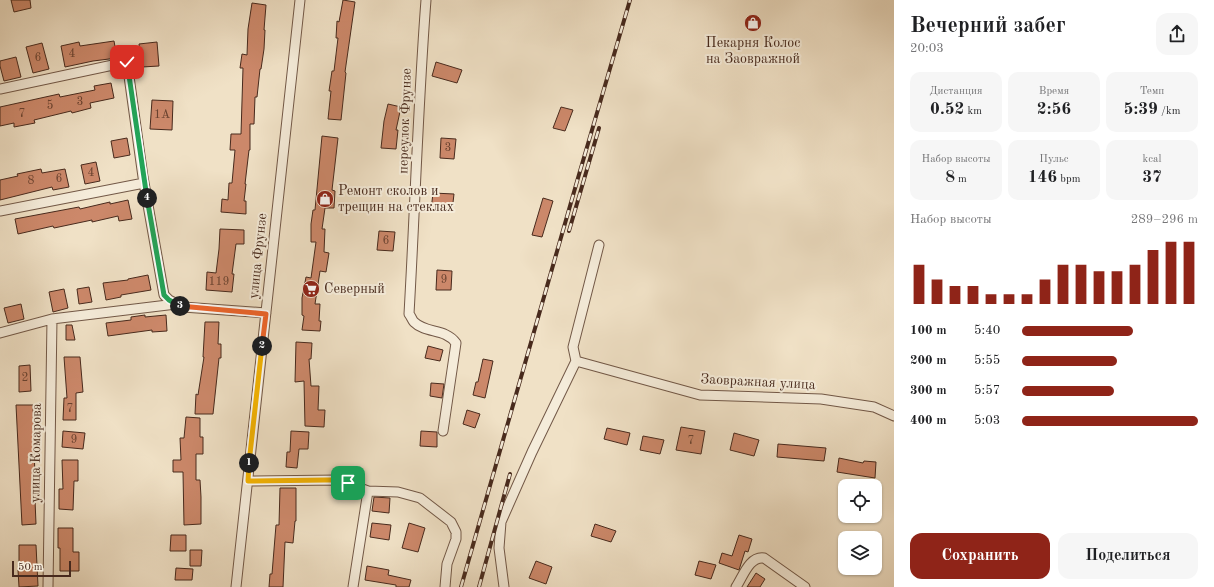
<!DOCTYPE html>
<html lang="ru">
<meta charset="utf-8">
<style>
body{margin:0;font-family:"Old Standard TT",serif;background:#f6f6f6;color:#202124;height:100vh;display:flex;flex-direction:column;font-size:15px;white-space:nowrap}
*{box-sizing:border-box;margin:0}
p{font-size:13px;color:#757577}
.icon{flex:none;width:22px;height:22px;fill:none;stroke:currentColor;stroke-width:2;stroke-linecap:round;stroke-linejoin:round}
.map{position:relative;flex:1;overflow:hidden}
.drawer{display:flex;flex-direction:column;background:#fff;width:320px}
.drawer>*{flex:none}
.tools{position:absolute;left:838px;top:479px;display:grid;gap:8px}
.tools a{display:grid;place-items:center;width:44px;height:44px;border-radius:8px;background:#fff;box-shadow:0 1px 3px #0004;font-size:20px}
.scale{position:absolute;left:12px;bottom:10px;width:59px;box-sizing:border-box;padding-left:4px;border:2px solid #482a1d;border-top:0;font-size:11px;line-height:14px;white-space:nowrap;color:#482a1d;-webkit-text-stroke:3px #f5ecda;paint-order:stroke}
.pin{position:absolute;display:grid;place-items:center;width:34px;height:34px;color:#fff;margin:-17px;border-radius:8px;box-shadow:0 2px 6px #0006}
.km{position:absolute;width:20px;height:20px;margin:-10px;border-radius:50%;background:#222;color:#fff;font-size:11px;line-height:20px;text-align:center}
.round{display:grid;place-items:center;flex:none;width:42px;height:42px;border-radius:12px;background:#f6f6f6}
.summary{display:flex;align-items:center;justify-content:space-between;height:68px;padding:0 16px}
h1{font-size:22px;font-weight:800;line-height:30px}
.figures{display:grid;grid-template-columns:repeat(3,1fr);gap:6px;height:68px;padding:4px 16px}
.figures div{display:grid;align-content:center;border-radius:10px;background:#f6f6f6;text-align:center}
.figures b{font-size:17px;font-weight:800}
.figures small{font-size:11px;font-weight:400}
.figures p{font-size:11px}
.chart{height:112px;padding:8px 16px}
.chart p{display:flex;justify-content:space-between}
.chart svg{width:100%;height:72px;margin-top:4px;stroke:#8f2418;stroke-width:6}
.cta{display:flex;gap:8px;margin-top:auto;padding:8px 16px}
.cta a{flex:1;height:46px;border-radius:12px;background:#8f2418;color:#fff;font-size:16px;font-weight:800;line-height:46px;text-align:center}
.cta a+a{background:#f6f6f6;color:#202124}
ul{padding:0 16px;list-style:none;font-size:13px}
li{display:grid;grid-template-columns:64px 48px 1fr;align-items:center;height:30px}
li i{height:10px;border-radius:5px;background:#8f2418}
main{display:flex;flex:1;min-height:0}
.map>svg:first-child{display:block}
</style>
<main>
<div class="map">
<svg width="894" height="587" viewBox="0 0 894 587">
<rect width="100%" height="100%" fill="#f0e1c6"/>
<filter id="stains"><feTurbulence type="fractalNoise" baseFrequency=".005" numOctaves="4"/><feColorMatrix values="0 0 0 0 .2 0 0 0 0 .09 0 0 0 0 .02 0 0 0 .5 -.17"/></filter>
<radialGradient id="worn" r=".72"><stop offset=".6" stop-color="#630" stop-opacity="0"/><stop offset="1" stop-color="#630" stop-opacity=".3"/></radialGradient>
<path fill="#cc886a" stroke="#482a1d" d="M11 0H30L31 8 14 12Z
M343 0 355 2 345 72 346 73 341 120 328 119 331 91H329L332 71H334L338 38H336L337 21 339 22Z
M252 3 266 5 264 30H265L264 49 261 69H260L257 97H255L254 124H250V150H249L245 184H246L244 201H246V214L221 212 222 199 228 200 229 183H232L235 150H230L231 134H241L243 68H240L242 54 247 55 248 29Z
M114 41 117 58 93 61 65 67 61 46 79 42 80 46Z
M157 42 159 66 142 67 139 44Z
M42 43 49 69 33 73 26 47Z
M16 57 21 77 4 81 0 66V61Z
M436 62 462 70 457 83 432 76Z
M111 83 114 98 90 103 91 108 72 113 71 111 34 120 35 123 14 127V123L0 126V107L59 94 60 97 95 90 94 86Z
M152 100 173 101 172 130 150 129Z
M388 104 401 107 396 130H398L396 149 381 148 384 121Z
M561 107 573 110 565 131 553 128Z
M322 136 338 138 332 190 335 191 334 208H325L322 229H325L324 252 329 253 326 272 320 271 315 304H320L319 321H321L320 331 302 330 304 316 302 315V298L306 277 311 278 316 242H311V224L313 210H315Z
M127 138 130 155 114 158 111 141Z
M441 138 456 139 454 159 440 158Z
M96 162 100 181 85 184 81 165Z
M41 169 42 173 65 169 69 187 53 190 52 187 0 200V180L18 176 17 174Z
M433 193 454 194 452 211 431 210Z
M543 198 553 201 542 237 532 235Z
M128 200 132 219 119 221 118 216 92 222V220L54 228 53 226 18 234 15 219 79 207 80 209 110 202V204Z
M220 229 244 230V244H236L232 274H234L232 292 206 290 207 272 216 273 219 249Z
M379 231 395 232 393 251 377 250Z
M437 270 452 271 451 290H436Z
M148 275 151 290 121 295V297L106 300 103 283 128 280V279Z
M89 287 92 302 79 304 77 289Z
M64 289 68 308 53 312 49 292Z
M21 304 24 319 8 323 4 308Z
M145 315V317L166 315 167 331 152 332V330L108 336 106 323 131 320V317Z
M205 322H219L218 344H221V358H219L213 414H195L196 394 198 395 204 357H203Z
M66 325H72L75 340H66Z
M296 342 312 343 311 359H309L311 386H319L318 410H325L324 427 305 426 304 381 295 382Z
M428 346 443 350 440 361 425 358Z
M64 357H80L83 392 76 393V420H63L64 398H67Z
M483 359 493 361 485 398 473 395 476 382H478Z
M30 365 31 391 19 392V366Z
M431 383 444 384 442 398 430 396Z
M16 405H33L35 480H37L36 500H35L36 524 22 525Z
M467 410 480 414 475 428 463 424Z
M186 417 200 418V437H203V454H196V480H200L201 497V524L184 525 183 472H173V460H181L180 438H184Z
M681 427 705 431 701 454 676 450Z
M607 428 630 433 627 445 604 439Z
M63 431 85 433 83 449 62 447Z
M291 431 309 432 308 449H299L297 468 286 467 287 452H290Z
M421 431 437 432V447L420 446Z
M734 433 759 440 754 456 730 450Z
M643 436 664 440 660 454 640 450Z
M778 444 826 448 824 461 777 457Z
M839 458 863 463 864 461 876 462 875 478 837 472Z
M62 460H78V481H74L73 510 59 509V489H63Z
M280 488H296V521H295L293 543 285 542 283 587H269L270 574H272L276 525H279Z
M374 497 390 498 389 513 372 511Z
M372 523 391 525 389 540 370 537Z
M409 523 425 528 418 552 402 548Z
M595 524 616 531 611 542 591 536Z
M58 528H73V552H79V571H60V548H58Z
M171 535H186V551H170Z
M739 535 752 539 748 552 745 551 739 570 719 563 722 553 732 556Z
M19 545H36L38 586 19 587 18 570H19Z
M190 550H202L201 566H190Z
M536 561 552 567 546 584 529 578Z
M699 561 716 565 711 579 695 575Z
M367 566 389 570 388 575 411 580 409 587H396V585L365 580Z
M176 568 193 569 192 580H175Z
M756 573 765 579 760 587H747Z"/>
<g fill="none" stroke-linecap="round" stroke-linejoin="round">
<defs>
<path id="minor" d="M426 0C418 104 415 209 409 314 411 316 412 320 414 322 426 334 445 328 456 343L443 431
M0 89 127 62 143 177 164 295 169 300 183 307 266 313
M0 211 144 183
M0 333 52 319 176 304
M576 361 700 395 821 399 874 407 894 416
M248 481 338 480 368 491 398 492 420 498 451 522 456 532V539L447 564 445 587
M48 587 52 319
M236 587 300 0
M353 587 368 491
M504 587 499 548 501 522 532 452 576 361 573 347 599 245
M736 587C743 577 749 556 764 558L805 587"/>
</defs>
<use href="#minor" stroke="#725847" stroke-width="11"/>
<use href="#minor" stroke="#f5ecda" stroke-width="9"/>
<defs>
<path id="rail" d="M569 231 599 128
M461 587 578 178 630 0
M479 587 510 474"/>
</defs>
<use href="#rail" stroke="#482a1d" stroke-width="4"/>
<use href="#rail" stroke="#f5ecda" stroke-width="2.5" stroke-dasharray="8" stroke-linecap="butt"/>
</g>
<g fill="none" stroke-linecap="round" stroke-linejoin="round">
<defs>
<path id="split-1" d="M249 463 248 481 325 480H338L348 483"/>
<path id="split-2" d="M249 463 262 346"/>
<path id="split-3" d="M180 306 266 314 262 346"/>
<path id="split-4" d="M147 198 164 295 169 300 180 306"/>
<path id="split-5" d="M127 62 147 198"/>
</defs>
<use href="#split-1" stroke="#fff" stroke-width="8"/>
<use href="#split-2" stroke="#fff" stroke-width="8"/>
<use href="#split-3" stroke="#fff" stroke-width="8"/>
<use href="#split-4" stroke="#fff" stroke-width="8"/>
<use href="#split-5" stroke="#fff" stroke-width="8"/>
<use href="#split-1" stroke="#f5b400" stroke-width="5"/>
<use href="#split-2" stroke="#f5b400" stroke-width="5"/>
<use href="#split-3" stroke="#f0652b" stroke-width="5"/>
<use href="#split-4" stroke="#22a559" stroke-width="5"/>
<use href="#split-5" stroke="#22a559" stroke-width="5"/>
</g>
<defs>
<symbol id="shop-disc" viewBox="-11 -11 22 22"><circle r="9.5" fill="#8f2418" stroke="#f5ecda"/><path d="M-5-2.5h2.3a2.7 3.5 0 0 1 5.4 0H5L5.5 6h-11ZM-1.5-2.5h3a1.5 2.3 0 0 0-3 0Z" fill="#fff"/></symbol>
<symbol id="supermarket-disc" viewBox="-11 -11 22 22"><circle r="9.5" fill="#8f2418" stroke="#f5ecda"/><path d="M-6-5.5h2.5l.6 2H6L4.5 2H-2.5L-4.4-4H-6ZM-1.5 3.2a1.3 1.3 0 1 0 .1 0ZM3 3.2a1.3 1.3 0 1 0 .1 0Z" fill="#fff"/></symbol>
</defs>
<g fill-rule="evenodd">
<use href="#shop-disc" x="743" y="13" width="20" height="20"/>
<use href="#shop-disc" x="315" y="189" width="20" height="20"/>
<use href="#supermarket-disc" x="301" y="279" width="20" height="20"/>
</g>
<g text-anchor="middle" dominant-baseline="central" stroke-width="4" stroke-linejoin="round" paint-order="stroke">
<g font-size="12" fill="#694230">
<text x="72" y="54">4</text>
<text x="38" y="58">6</text>
<text x="80" y="102">3</text>
<text x="50" y="106">5</text>
<text x="22" y="114">7</text>
<text x="162" y="115">1А</text>
<text x="448" y="148">3</text>
<text x="91" y="173">4</text>
<text x="59" y="179">6</text>
<text x="31" y="181">8</text>
<text x="386" y="241">6</text>
<text x="444" y="280">9</text>
<text x="219" y="282">119</text>
<text x="25" y="378">2</text>
<text x="70" y="409">7</text>
<text x="74" y="440">9</text>
<text x="691" y="441">7</text>
</g>
<g font-size="14" fill="#482a1d" stroke="#f5ecda" text-anchor="start">
<text x="753" y="43" text-anchor="middle">Пекарня Колос<tspan x="753" dy="16">на Заовражной</tspan></text>
<text x="338" y="191">Ремонт сколов и<tspan x="338" dy="16">трещин на стеклах</tspan></text>
<text x="324" y="289">Северный</text>
</g>
<g font-size="14" fill="#482a1d" stroke="#f5ecda">
<text transform="translate(405 121) rotate(-88)">переулок Фрунзе</text>
<text transform="translate(258 256) rotate(-84)">улица Фрунзе</text>
<text transform="translate(758 382) rotate(3)">Заовражная улица</text>
<text transform="translate(36 453) rotate(-89)">улица Комарова</text>
</g>
</g>
<rect width="100%" height="100%" filter="url(#stains)"/>
<rect width="100%" height="100%" fill="url(#worn)"/>
</svg>
<div class="tools">
<a><svg class="icon" aria-label="locate" viewBox="0 0 24 24"><circle cx="12" cy="12" r="6"/><path d="M12 2v4M12 18v4M2 12h4M18 12h4"/></svg></a>
<a><svg class="icon" aria-label="layers" viewBox="0 0 24 24"><path d="M12 4l9 5-9 5-9-5zM3 14l9 5 9-5"/></svg></a>
</div>
<div class="scale">50 m</div>
<div class="pin" style="left:348px;top:483px;background:#1e9e55"><svg class="icon" aria-label="arrive" viewBox="0 0 24 24"><path d="M6 21V4h12l-3 4 3 4H6"/></svg></div>
<div class="pin" style="left:127px;top:62px;background:#d93025"><svg class="icon" aria-label="check" viewBox="0 0 24 24"><path d="M5 12l5 5 9-10"/></svg></div>
<b class="km" style="left:249px;top:463px">1</b>
<b class="km" style="left:262px;top:346px">2</b>
<b class="km" style="left:180px;top:306px">3</b>
<b class="km" style="left:147px;top:198px">4</b>
</div>
<section class="drawer">
<div class="summary"><div><h1>Вечерний забег</h1><p>20:03</p></div><a class="round"><svg class="icon" aria-label="share" viewBox="0 0 24 24"><path d="M12 15V3M7 8l5-5 5 5M5 13v7h14v-7"/></svg></a></div>
<div class="figures">
<div><p>Дистанция</p><b>0.52<small> km</small></b></div>
<div><p>Время</p><b>2:56</b></div>
<div><p>Темп</p><b>5:39<small> /km</small></b></div>
</div>
<div class="figures">
<div><p>Набор высоты</p><b>8<small> m</small></b></div>
<div><p>Пульс</p><b>146<small> bpm</small></b></div>
<div><p>kcal</p><b>37</b></div>
</div>
<div class="chart"><p><span>Набор высоты</span>289–296 m</p>
<svg viewBox="0 0 160 44" preserveAspectRatio="none"><path d="M5 44V20M15 44V29M25 44V33M35 44V33M45 44V38M55 44V38M65 44V38M75 44V29M85 44V20M95 44V20M105 44V24M115 44V24M125 44V20M135 44V11M145 44V6M155 44V6"/></svg>
</div>
<ul>
<li><b>100 m</b>5:40<i style="width:63%"></i></li>
<li><b>200 m</b>5:55<i style="width:54%"></i></li>
<li><b>300 m</b>5:57<i style="width:52%"></i></li>
<li><b>400 m</b>5:03<i style="width:100%"></i></li>
</ul>
<div class="cta"><a>Сохранить</a><a>Поделиться</a></div>
</section>
</main>
